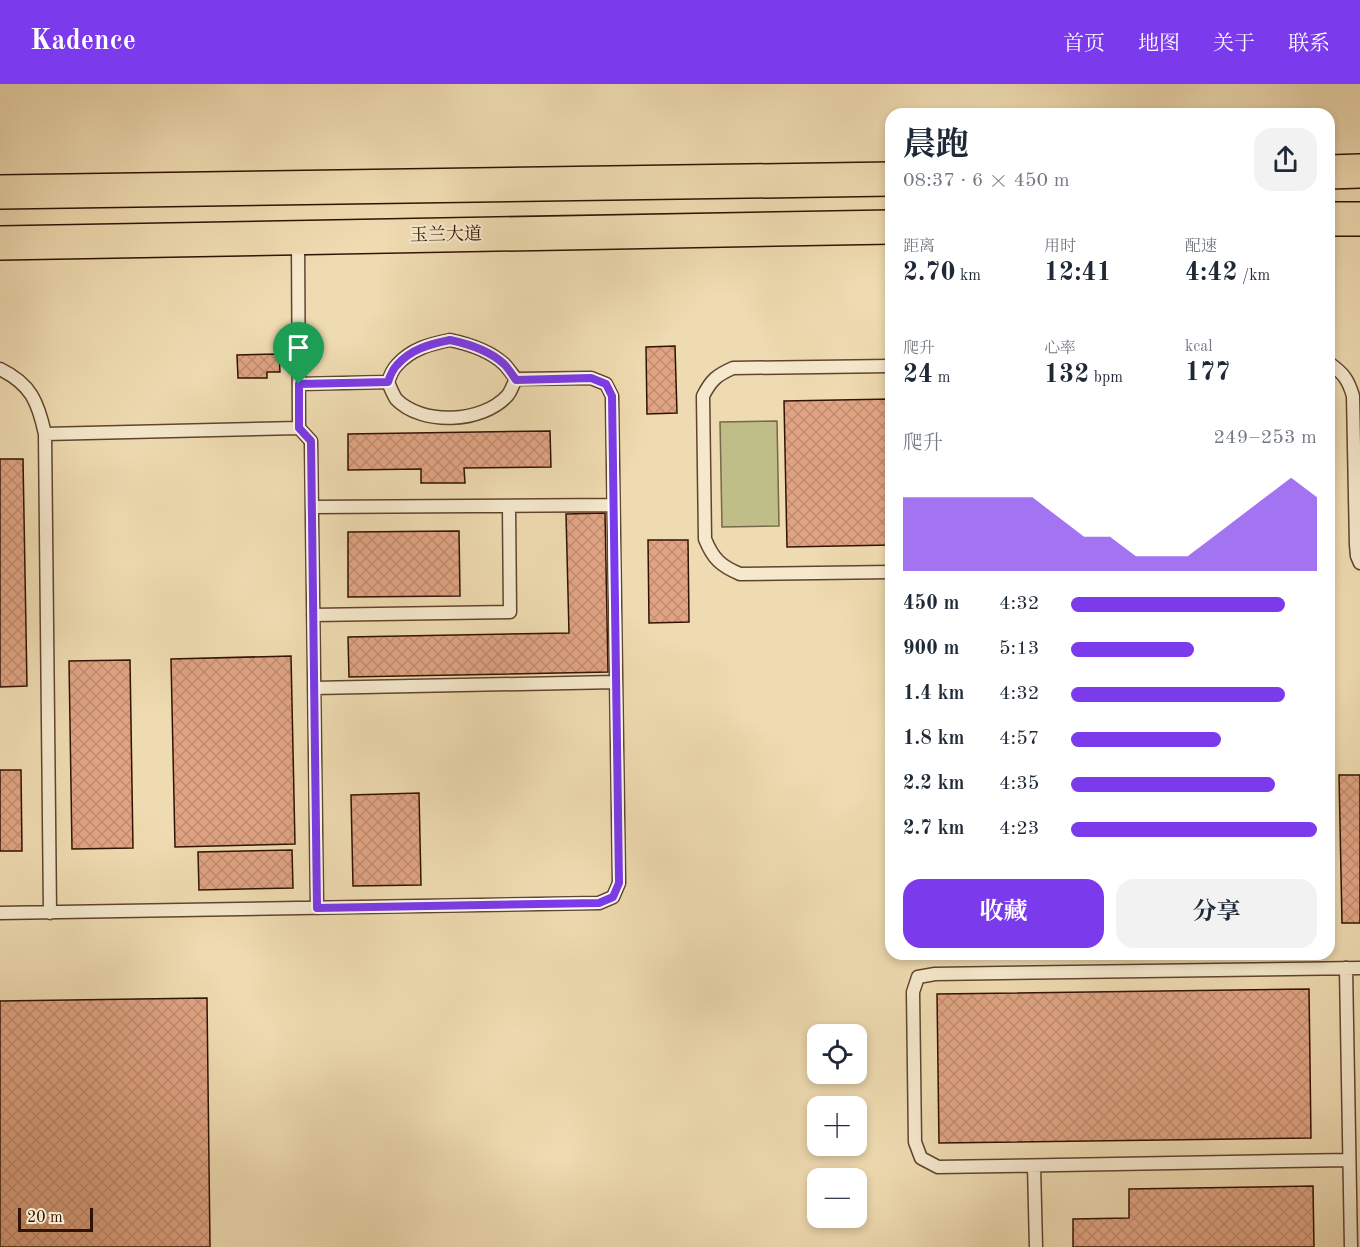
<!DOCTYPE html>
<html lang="zh">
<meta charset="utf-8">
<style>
body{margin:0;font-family:"Old Standard TT","Noto Serif SC",serif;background:#f2f2f3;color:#1f2937;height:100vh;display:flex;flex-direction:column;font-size:22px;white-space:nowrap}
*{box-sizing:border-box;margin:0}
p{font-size:20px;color:#747a83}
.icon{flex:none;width:33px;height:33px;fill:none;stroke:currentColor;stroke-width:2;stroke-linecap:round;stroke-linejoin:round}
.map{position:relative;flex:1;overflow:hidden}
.side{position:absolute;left:885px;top:24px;width:450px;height:852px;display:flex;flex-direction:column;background:#fff;border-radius:18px;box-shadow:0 3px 9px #0003}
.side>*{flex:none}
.tools{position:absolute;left:807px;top:940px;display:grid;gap:12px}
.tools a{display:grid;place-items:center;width:60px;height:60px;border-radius:12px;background:#fff;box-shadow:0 3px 9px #0003;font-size:30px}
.scale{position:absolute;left:18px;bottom:15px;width:75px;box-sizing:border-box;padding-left:6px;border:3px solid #321203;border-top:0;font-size:16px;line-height:21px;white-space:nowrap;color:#321203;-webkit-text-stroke:4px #f5e8cc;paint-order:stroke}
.pin{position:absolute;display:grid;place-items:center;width:51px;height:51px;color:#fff;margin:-62px -26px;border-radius:50% 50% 50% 0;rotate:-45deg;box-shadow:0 0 6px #0007}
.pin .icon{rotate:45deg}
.round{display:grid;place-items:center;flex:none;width:63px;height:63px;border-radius:18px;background:#f2f2f3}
.head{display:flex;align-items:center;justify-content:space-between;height:102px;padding:0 18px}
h1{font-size:33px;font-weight:700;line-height:45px}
.stats{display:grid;grid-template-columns:repeat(3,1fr);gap:9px;height:102px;padding:6px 18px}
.stats div{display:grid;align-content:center}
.stats b{font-size:26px;font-weight:700}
.stats small{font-size:16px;font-weight:400}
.stats p{font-size:16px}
.chart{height:168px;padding:12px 18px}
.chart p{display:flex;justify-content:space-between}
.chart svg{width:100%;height:108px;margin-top:6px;fill:#7c3aed;opacity:.7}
.action{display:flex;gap:12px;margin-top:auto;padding:12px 18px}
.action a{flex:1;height:69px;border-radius:18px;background:#7c3aed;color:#fff;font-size:24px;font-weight:700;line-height:69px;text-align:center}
.action a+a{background:#f2f2f3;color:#1f2937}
ul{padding:0 18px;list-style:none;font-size:20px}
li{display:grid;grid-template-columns:96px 72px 1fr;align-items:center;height:45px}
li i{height:15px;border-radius:8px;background:#7c3aed}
header{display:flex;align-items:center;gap:36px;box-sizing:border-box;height:84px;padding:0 30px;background:#7c3aed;color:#fff}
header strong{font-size:28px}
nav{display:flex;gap:33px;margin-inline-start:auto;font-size:21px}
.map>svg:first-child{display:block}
</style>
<header>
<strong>Kadence</strong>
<nav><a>首页</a><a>地图</a><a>关于</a><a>联系</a></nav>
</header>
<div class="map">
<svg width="1360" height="1163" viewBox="0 0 1360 1163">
<defs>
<pattern id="building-cross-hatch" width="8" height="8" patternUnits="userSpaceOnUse" patternTransform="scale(1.5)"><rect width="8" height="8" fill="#e0a483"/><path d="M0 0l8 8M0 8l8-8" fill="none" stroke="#c18c70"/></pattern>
</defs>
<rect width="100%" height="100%" fill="#efdbb1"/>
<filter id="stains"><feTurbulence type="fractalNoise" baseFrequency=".00333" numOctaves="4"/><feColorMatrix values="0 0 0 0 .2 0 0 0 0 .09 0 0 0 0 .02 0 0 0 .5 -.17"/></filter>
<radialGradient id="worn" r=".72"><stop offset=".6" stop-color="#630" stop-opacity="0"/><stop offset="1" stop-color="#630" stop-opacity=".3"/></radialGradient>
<path fill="#bfbe88" stroke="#786846" stroke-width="1.5" d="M777 337 779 442 722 443 720 338Z"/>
<path fill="url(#building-cross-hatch)" stroke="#321203" stroke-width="1.5" d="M675 262 677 329 647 330 646 263Z
M279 270 280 288H267V294H238L237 271Z
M891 315V461L787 463 784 317Z
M550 347 551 383 464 384 465 399H421V385L348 386V350Z
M0 375H23L27 602 0 603Z
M605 429 608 588 349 593 348 553 569 549 566 430Z
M459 447 460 512 348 513V448Z
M648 456H688L689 538 649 539Z
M291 572 295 760 175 763 171 575Z
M130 576 133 764 72 765 69 577Z
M0 686H21L22 767H0Z
M1339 691H1360V839H1342Z
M419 709 421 801 353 802 351 711Z
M292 766 293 804 199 806 198 768Z
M1309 905 1311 1054 939 1059 937 910Z
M207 914 210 1163H0V917Z
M1313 1102 1314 1163H1073V1135L1129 1134V1105Z"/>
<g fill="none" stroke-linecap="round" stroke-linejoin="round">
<defs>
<path id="lane" d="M450 256C469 260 489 266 504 280 508 284 512 290 516 295 513 300 511 308 507 312 482 339 422 342 396 315 393 310 390 303 388 298 390 292 393 285 397 281 411 265 430 260 450 256Z
M1329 279C1343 289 1348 295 1353 312L1356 461 1357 472 1360 479
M891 282 733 284C717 291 711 296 703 312L705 455C713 475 721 482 740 490L891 488
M0 285C31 300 38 318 45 350L50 829
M299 300 388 298
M299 344 311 357 317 824
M45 350 299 344 298 155
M312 423 613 421
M313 531 510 528 509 422
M314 604 616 598
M0 829 599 819 613 813 619 799 612 312 606 300 591 294 516 295
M1346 884 1351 1163
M1349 1076 938 1083 921 1074 915 1058 913 908 918 893 935 890 1360 884
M1034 1082 1036 1163"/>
<path id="primary" d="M1329 88 1360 87
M0 108 891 95
M1329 135H1360
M0 159 891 143"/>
</defs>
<use href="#lane" stroke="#61442e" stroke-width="15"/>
<use href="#primary" stroke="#321203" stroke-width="36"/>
<use href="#lane" stroke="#f5e8cc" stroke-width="12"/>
<use href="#primary" stroke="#efdbb1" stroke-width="33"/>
</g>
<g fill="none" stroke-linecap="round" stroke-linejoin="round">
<defs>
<path id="route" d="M450 256C469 260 489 266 504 280 508 284 512 290 516 296L591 294 606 300 612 312 619 799 613 813 599 819 317 824 311 357 299 344V300L388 298C390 292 393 285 397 281 411 265 430 260 450 256Z"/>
</defs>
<use href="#route" stroke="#fff" stroke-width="12"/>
<use href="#route" stroke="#7c3aed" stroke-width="8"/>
</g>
<g text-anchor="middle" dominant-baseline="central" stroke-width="4.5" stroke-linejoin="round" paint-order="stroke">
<g font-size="18" fill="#321203" stroke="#f5e8cc">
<text transform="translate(446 151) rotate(-1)">玉兰大道</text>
</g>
</g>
<rect width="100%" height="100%" filter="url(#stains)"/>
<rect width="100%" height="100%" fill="url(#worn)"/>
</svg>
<div class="tools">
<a><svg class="icon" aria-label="locate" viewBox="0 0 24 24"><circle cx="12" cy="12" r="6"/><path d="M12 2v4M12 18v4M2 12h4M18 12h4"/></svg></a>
<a>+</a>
<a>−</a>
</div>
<div class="scale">20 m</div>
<div class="pin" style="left:299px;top:300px;background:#1e9e55"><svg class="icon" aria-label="arrive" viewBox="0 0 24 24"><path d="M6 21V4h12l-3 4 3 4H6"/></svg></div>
<section class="side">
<div class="head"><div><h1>晨跑</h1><p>08:37 · 6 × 450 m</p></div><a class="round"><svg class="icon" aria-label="share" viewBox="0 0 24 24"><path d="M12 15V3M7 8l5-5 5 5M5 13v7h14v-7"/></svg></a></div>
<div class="stats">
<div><p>距离</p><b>2.70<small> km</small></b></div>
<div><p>用时</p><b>12:41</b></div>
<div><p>配速</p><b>4:42<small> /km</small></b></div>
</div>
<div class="stats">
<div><p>爬升</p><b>24<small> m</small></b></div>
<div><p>心率</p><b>132<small> bpm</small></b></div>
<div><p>kcal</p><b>177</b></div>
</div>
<div class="chart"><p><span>爬升</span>249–253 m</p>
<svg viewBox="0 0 160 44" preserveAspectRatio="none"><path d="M0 44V14L10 14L20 14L30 14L40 14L50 14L60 22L70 30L80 30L90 38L100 38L110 38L120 30L130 22L140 14L150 6L160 14V44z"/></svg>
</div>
<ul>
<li><b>450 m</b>4:32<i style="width:87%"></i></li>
<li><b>900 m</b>5:13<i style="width:50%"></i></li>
<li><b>1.4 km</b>4:32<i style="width:87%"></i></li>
<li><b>1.8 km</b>4:57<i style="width:61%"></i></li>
<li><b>2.2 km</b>4:35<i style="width:83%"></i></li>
<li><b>2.7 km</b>4:23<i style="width:100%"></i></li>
</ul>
<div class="action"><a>收藏</a><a>分享</a></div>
</section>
</div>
